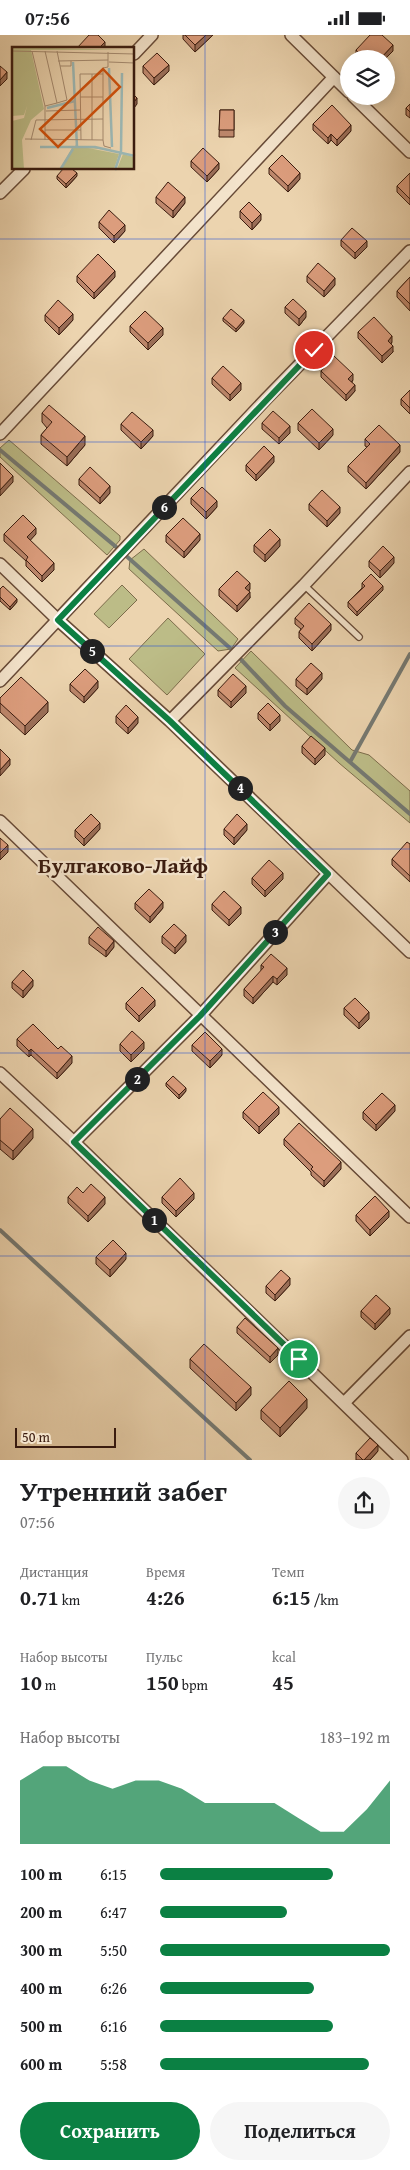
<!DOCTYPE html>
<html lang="ru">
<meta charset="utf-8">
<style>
body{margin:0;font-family:"Gentium Book Plus",serif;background:#f6f6f6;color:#202124;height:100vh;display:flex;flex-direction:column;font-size:19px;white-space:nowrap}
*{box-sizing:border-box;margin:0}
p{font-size:16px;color:#757577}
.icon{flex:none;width:28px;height:28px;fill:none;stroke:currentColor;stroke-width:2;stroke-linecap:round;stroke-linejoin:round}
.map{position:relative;height:1425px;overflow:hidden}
.side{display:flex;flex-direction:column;background:#fff;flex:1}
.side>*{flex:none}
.buttons{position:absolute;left:340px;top:15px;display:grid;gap:10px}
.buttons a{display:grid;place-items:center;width:55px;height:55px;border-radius:50%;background:#fff;box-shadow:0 2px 12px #0003;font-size:25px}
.scale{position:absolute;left:15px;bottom:12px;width:101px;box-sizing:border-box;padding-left:5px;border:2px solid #3b1c0f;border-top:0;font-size:14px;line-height:18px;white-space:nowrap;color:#3b1c0f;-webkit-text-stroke:4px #f3e3cb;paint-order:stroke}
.pin{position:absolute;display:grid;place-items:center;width:42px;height:42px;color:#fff;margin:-21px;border:2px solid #fff;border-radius:50%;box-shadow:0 1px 5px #0007}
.km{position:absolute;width:25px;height:25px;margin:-12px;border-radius:50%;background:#222;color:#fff;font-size:14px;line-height:25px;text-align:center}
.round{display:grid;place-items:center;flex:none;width:52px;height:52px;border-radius:26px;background:#f6f6f6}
.summary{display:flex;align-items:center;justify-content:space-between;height:85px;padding:0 20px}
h1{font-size:28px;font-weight:800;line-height:38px}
.figures{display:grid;grid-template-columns:repeat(3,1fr);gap:8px;height:85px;padding:5px 20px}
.figures div{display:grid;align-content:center}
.figures b{font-size:21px;font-weight:800}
.figures small{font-size:14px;font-weight:400}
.figures p{font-size:14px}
.chart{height:140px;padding:10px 20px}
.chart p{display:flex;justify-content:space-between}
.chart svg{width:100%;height:90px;margin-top:5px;fill:#0b8043;opacity:.7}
.action{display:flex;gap:10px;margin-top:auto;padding:10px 20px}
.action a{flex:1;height:58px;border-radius:30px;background:#0b8043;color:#fff;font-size:20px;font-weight:800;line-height:58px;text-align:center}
.action a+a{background:#f6f6f6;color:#202124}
ul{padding:0 20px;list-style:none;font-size:16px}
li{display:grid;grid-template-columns:80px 60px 1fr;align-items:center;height:38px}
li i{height:12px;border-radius:6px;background:#0b8043}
.status{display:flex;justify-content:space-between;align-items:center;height:35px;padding:0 25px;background:#fff;direction:ltr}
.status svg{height:14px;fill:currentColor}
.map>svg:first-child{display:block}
</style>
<div class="status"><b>07:56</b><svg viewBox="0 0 49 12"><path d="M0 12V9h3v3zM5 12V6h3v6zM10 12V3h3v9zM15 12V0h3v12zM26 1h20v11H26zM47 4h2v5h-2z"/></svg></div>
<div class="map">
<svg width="410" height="1425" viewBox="0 0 410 1425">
<rect width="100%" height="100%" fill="#ecd4af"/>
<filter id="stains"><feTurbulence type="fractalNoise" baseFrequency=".004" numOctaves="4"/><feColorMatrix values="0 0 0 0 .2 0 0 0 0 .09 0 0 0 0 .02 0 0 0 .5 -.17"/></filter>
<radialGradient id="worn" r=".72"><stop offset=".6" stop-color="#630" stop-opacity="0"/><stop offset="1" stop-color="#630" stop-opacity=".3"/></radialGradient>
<path fill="#bcbc87" stroke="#7c6c4b" d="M9 405 120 501V505L107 520 0 422V413Z
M144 514 238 604 231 614 218 616 129 534 130 525Z
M122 550 137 565 109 593 94 579Z
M168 583 205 619 167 660 129 624Z
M251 616 352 715 369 720 410 756V788L339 728 235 633Z"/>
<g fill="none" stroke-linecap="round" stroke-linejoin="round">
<path stroke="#757972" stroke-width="4" d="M0 415 115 511 231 614 285 671 410 779
M350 727 410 619
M0 1195 250 1425"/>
<defs>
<path id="service" d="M304 550 359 602"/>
<path id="minor" d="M291 0 349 57
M134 19 152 0
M353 61 410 117
M0 158 24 134
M0 399 334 42
M0 529 58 585 170 686 410 917
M0 646 266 364 410 216
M170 686 304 550 410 437
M0 786 410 1182
M0 1038 74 1107 402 1425
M74 1107 200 981 328 839
M344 1368 410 1301"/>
</defs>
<use href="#service" stroke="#674a37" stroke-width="8"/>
<use href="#minor" stroke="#674a37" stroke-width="14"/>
<use href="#service" stroke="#f3e3cb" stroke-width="5.5"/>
<use href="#minor" stroke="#f3e3cb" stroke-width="11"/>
</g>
<path fill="#bd876c" stroke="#3b1c0f" d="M183 0H213L195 17 183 4Z
M356 15 393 16 385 24H359L356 21Z
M143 31 169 36 154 50 143 38Z
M410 69V83L406 80V73Z
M220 75H234V102H219Z
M313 89 351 96 337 111 331 105 328 109 313 95Z
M191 126 219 134 207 147 191 132Z
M269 133 300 144 288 157 269 139Z
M410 138V170L397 157V151Z
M57 141H77L66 153 57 144Z
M156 162 185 168 173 183 156 168Z
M240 176 261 185 252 195 240 183Z
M99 187 125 196 114 208 99 193Z
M341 205 367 212 355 224 341 211Z
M77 241 115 242 94 264 77 247Z
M307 241 335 250 324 262 307 247Z
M410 242V276L397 262V256Z
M285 272 306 282 299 291 285 278Z
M45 280 73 285 59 300 45 286Z
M223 283 244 288 236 297 223 286Z
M130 291 163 300 148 315 130 297Z
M358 297 392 307 391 309 393 317 382 328 358 303Z
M321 336 353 345 352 347 355 356 346 366 321 342Z
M212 343 241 355 230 366 212 349Z
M410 355V379L401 370V364Z
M42 378 85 410 67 431 41 409V400L47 393 42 387Z
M262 388 290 398 279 409 262 394Z
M298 388 333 400 319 415 298 395Z
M121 389 153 401 141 414 121 395Z
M365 404 400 417 366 454 348 437V431L367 412 365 411Z
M274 427 256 446 246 436V430Z
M79 444 110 458 100 469 79 450Z
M191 463 217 472 206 484 191 469Z
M309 469 340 478 327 492 309 475Z
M4 499H36L30 505 54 535 42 547 26 531V526L4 506Z
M166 500 200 505 184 523 166 507Z
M254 510 280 511 265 527 254 517Z
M369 526 394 528 380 543 369 532Z
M362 548 383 555 357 581 348 572V567L362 553Z
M0 554 17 567 10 575 0 566Z
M219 554H250L249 556 250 563 237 577 219 561Z
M295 583 331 595 312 616 299 603V597L301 594 295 589Z
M296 644H322L307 660 296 651Z
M70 649 98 653 84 668 70 656Z
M218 655 246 658 231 673 218 661Z
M0 663 48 677 25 700 0 677Z
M258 678 280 686 270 696 258 684Z
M116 681 138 688 128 699 116 688Z
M302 711 325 720 315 730 302 718Z
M100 794 84 811 75 802V795Z
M224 794 247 795 234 810 224 800Z
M410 809V847L392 830V824Z
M252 843 283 844 265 862 252 849Z
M135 868 163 873 150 888 135 874Z
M212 869 241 879 229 891 212 875Z
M162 901 186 907 175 919 162 908Z
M89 902 114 912 106 922 89 909Z
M261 930 287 940 277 950 273 947 253 969 244 961V954L261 936Z
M12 947 33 951 23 963 12 953Z
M126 968 155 971 139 987 126 974Z
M344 973 369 984 359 994 344 980Z
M17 1004 72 1028 57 1044 31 1020 29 1022 17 1011Z
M120 1009 144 1014 131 1027 120 1016Z
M192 1010 222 1020 210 1033 192 1016Z
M166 1048 186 1056 179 1064 166 1051Z
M395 1076 376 1096 363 1084V1077Z
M243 1077 279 1079 259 1099 243 1083Z
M0 1084 33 1103 13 1125 0 1114Z
M284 1104 341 1134 324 1152 311 1140V1137L284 1110Z
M83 1158 105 1169 88 1187 68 1168V1162Z
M162 1162 194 1164 176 1182 162 1168Z
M356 1180 389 1182 370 1201 356 1186Z
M96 1222 126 1224 110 1242 96 1229Z
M290 1250 275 1266 266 1258V1251Z
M361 1276 390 1279 375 1295 361 1282Z
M237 1292 278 1320 270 1328 237 1298Z
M190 1324 251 1360 236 1376 190 1333Z
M307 1373 280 1402 261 1384V1375Z
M378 1416 370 1425H356V1418Z"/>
<path fill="#9a6e58" stroke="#3b1c0f" d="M206 0H213L195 17V10Z
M105 7V13L104 14H98Z
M393 10V16L385 24H380Z
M169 30V36L154 50V43Z
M7 37V44L0 51V45Z
M137 63V69L134 73V67Z
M351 90V96L337 111V105Z
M331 99V105L328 109V103Z
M219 128V134L207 147V141Z
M77 138V141L66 153V149Z
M300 138V144L288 157V151Z
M185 162V168L173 183V176Z
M261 179V185L252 195V188Z
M125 190V196L114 208V201Z
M367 206V212L355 224V218Z
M115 236V242L94 264V258Z
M335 243V250L324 262V256Z
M306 276V282L299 291V284Z
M73 279V285L59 300V293Z
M244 285V288L236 297V294Z
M163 293V300L148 315V308Z
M392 301V307L388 312V306Z
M393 311V317L382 328V321Z
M353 339V345L348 350V344Z
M241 348V355L230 366V360Z
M355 350V356L346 366V360Z
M290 391V398L279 409V403Z
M333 394V400L319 415V408Z
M153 395V401L141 414V407Z
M85 401V410L67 431V422Z
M400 410V417L366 454V448Z
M274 421V427L256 446V440Z
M13 441V447L0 461V455Z
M110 451V458L100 469V463Z
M217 466V472L206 484V477Z
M340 472V478L327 492V486Z
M36 493V499L27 509V502Z
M200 499V505L184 523V517Z
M280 504V511L265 527V520Z
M394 522V528L380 543V536Z
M54 528V535L42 547V541Z
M250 548V554L245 559V553Z
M383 551V555L357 581V577Z
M250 557V563L237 577V571Z
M17 564V567L10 575V572Z
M331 589V595L312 616V609Z
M322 638V644L307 660V654Z
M98 646V653L84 668V662Z
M246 651V658L231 673V667Z
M48 667V677L25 700V691Z
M280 680V686L270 696V690Z
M138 682V688L128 699V693Z
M325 713V720L315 730V724Z
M10 724V730L0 741V735Z
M100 788V794L84 811V804Z
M247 789V795L234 810V803Z
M8 810V817L0 825V818Z
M283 838V844L265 862V856Z
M163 867V873L150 888V882Z
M241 872V879L229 891V885Z
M186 900V907L175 919V913Z
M114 906V912L106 922V916Z
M287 933V940L277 950V944Z
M273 941V947L253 969V963Z
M33 945V951L23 963V956Z
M155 965V971L139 987V981Z
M369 977V984L359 994V988Z
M144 1007V1014L131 1027V1020Z
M31 1014V1020L29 1022V1016Z
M222 1014V1020L210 1033V1026Z
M72 1021V1028L57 1044V1038Z
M186 1053V1056L179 1064V1060Z
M395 1070V1076L376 1096V1090Z
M279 1072V1079L259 1099V1092Z
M33 1094V1103L13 1125V1116Z
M341 1127V1134L324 1152V1146Z
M194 1158V1164L176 1182V1176Z
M105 1162V1169L88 1187V1181Z
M389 1176V1182L370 1201V1195Z
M126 1218V1224L110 1242V1235Z
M290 1243V1250L275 1266V1260Z
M390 1273V1279L375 1295V1289Z
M278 1313V1320L270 1328V1322Z
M251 1352V1360L236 1376V1368Z
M307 1364V1373L280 1402V1393Z
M378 1410V1416L370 1425H364Z"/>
<path fill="#dc9d7d" stroke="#3b1c0f" d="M89 0H98L105 7 98 14H78L77 13Z
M185 0H206L195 10Z
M370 0H382L393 10 380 24H365L356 15Z
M157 18 169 30 154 43 143 31Z
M0 31 7 37 0 45Z
M134 60 137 63 134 67Z
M410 69V77L406 73Z
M332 70 351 90 337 105 331 99 328 103 313 89Z
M220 75H234V95H219Z
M203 113 219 128 207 141 191 126Z
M282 120 300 138 288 151 269 133Z
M63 134H72L77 138 66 149 57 141Z
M410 138V164L397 151Z
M168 147 185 162 173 176 156 162Z
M249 167 261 179 252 188 240 176Z
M109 175 125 190 114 201 99 187Z
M352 193 367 206 355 218 341 205Z
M98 219 115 236 94 258 77 241Z
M318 228 335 243 324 256 307 241Z
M410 242V269L397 256Z
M293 264 306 276 299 284 285 272Z
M58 265 73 279 59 293 45 280Z
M231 274 244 285 236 294 223 283Z
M145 276 163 293 148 308 130 291Z
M374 282 392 301 388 306 393 311 382 321 358 297Z
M334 321 353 339 348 344 355 350 346 360 321 336Z
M223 331 241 348 230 360 212 343Z
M410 355V373L401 364Z
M49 370 85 401 67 422 41 400 52 387 42 378Z
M312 374 333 394 319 408 298 388Z
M273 376 290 391 279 403 262 388Z
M132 377 153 395 141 407 121 389Z
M379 390 400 410 366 448 348 431 370 409 365 404Z
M264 411 274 421 256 440 246 430Z
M0 428 13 441 0 455Z
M90 432 110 451 100 463 79 444Z
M202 452 217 466 206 477 191 463Z
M322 455 340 472 327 486 309 469Z
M23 480 36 493 27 502 54 528 42 541 26 525 28 522 4 499Z
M183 483 200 499 184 517 166 500Z
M270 494 280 504 265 520 254 510Z
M383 511 394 522 380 536 369 526Z
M237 536 250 548 245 553 250 557 237 571 219 554Z
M371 539 383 551 357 577 348 567 365 551 362 548Z
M3 551 17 564 10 572 0 562V554Z
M309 568 331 589 312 609 299 597 304 591 295 583Z
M311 628 322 638 307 654 296 644Z
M85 634 98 646 84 662 70 649Z
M233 639 246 651 231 667 218 655Z
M21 642 48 667 25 691 0 668V663Z
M268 668 280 680 270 690 258 678Z
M126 670 138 682 128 693 116 681Z
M311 701 325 713 315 724 302 711Z
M0 714 10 724 0 735Z
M91 779 100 788 84 804 75 795Z
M237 779 247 789 234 803 224 794Z
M0 803 8 810 0 818Z
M407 807 410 809V841L392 824Z
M269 825 283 838 265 856 252 843Z
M149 854 163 867 150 882 135 868Z
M224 856 241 872 229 885 212 869Z
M174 889 186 900 175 913 162 901Z
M98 892 114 906 106 916 89 902Z
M271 919 287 933 277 944 273 941 253 963 244 954 264 932 261 930Z
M23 935 33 945 23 956 12 947Z
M142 952 155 965 139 981 126 968Z
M355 963 369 977 359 988 344 973Z
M33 989 58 1014 61 1011 72 1021 57 1038 31 1014 29 1016 17 1004Z
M132 996 144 1007 131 1020 120 1009Z
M205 997 222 1014 210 1026 192 1010Z
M173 1041 186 1053 179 1060 166 1048Z
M263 1057 279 1072 259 1092 243 1077Z
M382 1058 395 1070 376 1090 363 1077Z
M10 1073 33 1094 13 1116 0 1105V1084Z
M299 1088 341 1127 324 1146 311 1134 313 1132 284 1104Z
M180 1143 194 1158 176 1176 162 1162Z
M91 1149 105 1162 88 1181 68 1162 77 1152 83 1158Z
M375 1161 389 1176 370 1195 356 1180Z
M113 1205 126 1218 110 1235 96 1222Z
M281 1235 290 1243 275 1260 266 1251Z
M376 1260 390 1273 375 1289 361 1276Z
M245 1283 278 1313 270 1322 237 1292Z
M204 1309 251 1352 236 1368 190 1324Z
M289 1346 307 1364 280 1393 261 1375Z
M370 1403 378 1410 364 1425H363L356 1418Z"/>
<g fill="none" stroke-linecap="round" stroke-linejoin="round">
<defs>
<path id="route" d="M299 1324 74 1107 200 981 328 839 170 686 58 585 314 315"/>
</defs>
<use href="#route" stroke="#fff" stroke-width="10"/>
<use href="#route" stroke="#0b8043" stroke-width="6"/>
</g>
<path fill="none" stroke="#1d4ed8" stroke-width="1" stroke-opacity="0.55" d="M205 0V1425M0 204H410M0 407H410M0 611H410M0 814H410M0 1018H410M0 1221H410"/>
<g text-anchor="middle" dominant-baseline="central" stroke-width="4.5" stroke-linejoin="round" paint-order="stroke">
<g font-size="22" font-weight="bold" fill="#3b1c0f" stroke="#f3e3cb">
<text x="123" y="830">Булгаково-Лайф</text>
</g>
</g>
<g transform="translate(12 12)">
<rect width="122" height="122" fill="#ecd4af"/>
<path d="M0 0 117 3H19L32 62 19 73 10 93 12 122H0V74L12 71 15 59 12 68 0 69ZM65 94V99L85 100 98 103 76 101 107 107 102 122H48L60 101 31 100H63ZM111 107 122 110V122H105Z" fill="#bcbc87"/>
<path fill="none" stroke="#9bb7b4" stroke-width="2.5" d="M61 15 65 100M97 21 100 100M35 61 63 54M28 100H83L123 109M48 123 61 102M103 123 109 105 110 26"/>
<path fill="none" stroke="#a58a6f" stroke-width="1" d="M0 4 123 7M20 4 33 59V93M45 4 55 53 45 56M96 5V20L91 21V93L92 99 99 101M46 14 96 13M97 15 123 16M48 19H59V14M80 27V93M68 50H91M33 59 45 56 33 4M34 64 68 63M33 83H69M13 92 91 93M19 93 24 73 91 72M69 93 68 27H91"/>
<path fill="#ce500c" fill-opacity="0.15" stroke="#ce500c" stroke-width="2.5" d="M91 22 108 40 46 100 28 82Z"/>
<rect width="122" height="122" fill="none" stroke="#3b1c0f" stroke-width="2.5"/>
</g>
<rect width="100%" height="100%" filter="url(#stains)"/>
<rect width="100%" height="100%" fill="url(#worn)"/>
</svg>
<div class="buttons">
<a><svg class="icon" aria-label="layers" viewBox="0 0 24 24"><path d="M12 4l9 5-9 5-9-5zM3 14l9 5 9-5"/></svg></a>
</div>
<div class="scale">50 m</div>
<div class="pin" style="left:299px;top:1324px;background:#1e9e55"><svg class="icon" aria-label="arrive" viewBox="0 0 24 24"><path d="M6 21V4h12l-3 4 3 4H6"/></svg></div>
<div class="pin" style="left:314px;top:315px;background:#d93025"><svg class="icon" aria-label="check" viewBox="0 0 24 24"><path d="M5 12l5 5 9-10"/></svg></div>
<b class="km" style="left:154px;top:1185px">1</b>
<b class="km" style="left:137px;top:1044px">2</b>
<b class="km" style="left:275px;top:897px">3</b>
<b class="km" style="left:240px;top:753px">4</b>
<b class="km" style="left:92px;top:616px">5</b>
<b class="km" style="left:164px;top:472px">6</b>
</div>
<section class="side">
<div class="summary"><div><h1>Утренний забег</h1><p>07:56</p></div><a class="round"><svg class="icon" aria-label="share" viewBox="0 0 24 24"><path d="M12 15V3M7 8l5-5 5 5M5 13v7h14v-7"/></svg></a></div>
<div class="figures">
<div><p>Дистанция</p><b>0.71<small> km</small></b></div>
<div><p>Время</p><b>4:26</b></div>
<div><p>Темп</p><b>6:15<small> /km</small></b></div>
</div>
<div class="figures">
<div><p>Набор высоты</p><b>10<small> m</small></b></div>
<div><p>Пульс</p><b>150<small> bpm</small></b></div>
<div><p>kcal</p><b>45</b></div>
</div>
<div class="chart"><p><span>Набор высоты</span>183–192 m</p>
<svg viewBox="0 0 160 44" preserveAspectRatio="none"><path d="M0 44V13L10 6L20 6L30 13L40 17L50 13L60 13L70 17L80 24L90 24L100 24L110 24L120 31L130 38L140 38L150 27L160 13V44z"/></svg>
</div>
<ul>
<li><b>100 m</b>6:15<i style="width:75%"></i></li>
<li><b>200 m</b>6:47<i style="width:55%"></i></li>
<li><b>300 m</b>5:50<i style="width:100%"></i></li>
<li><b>400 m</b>6:26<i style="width:67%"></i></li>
<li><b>500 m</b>6:16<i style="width:75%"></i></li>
<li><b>600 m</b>5:58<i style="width:91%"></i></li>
</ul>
<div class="action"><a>Сохранить</a><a>Поделиться</a></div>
</section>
